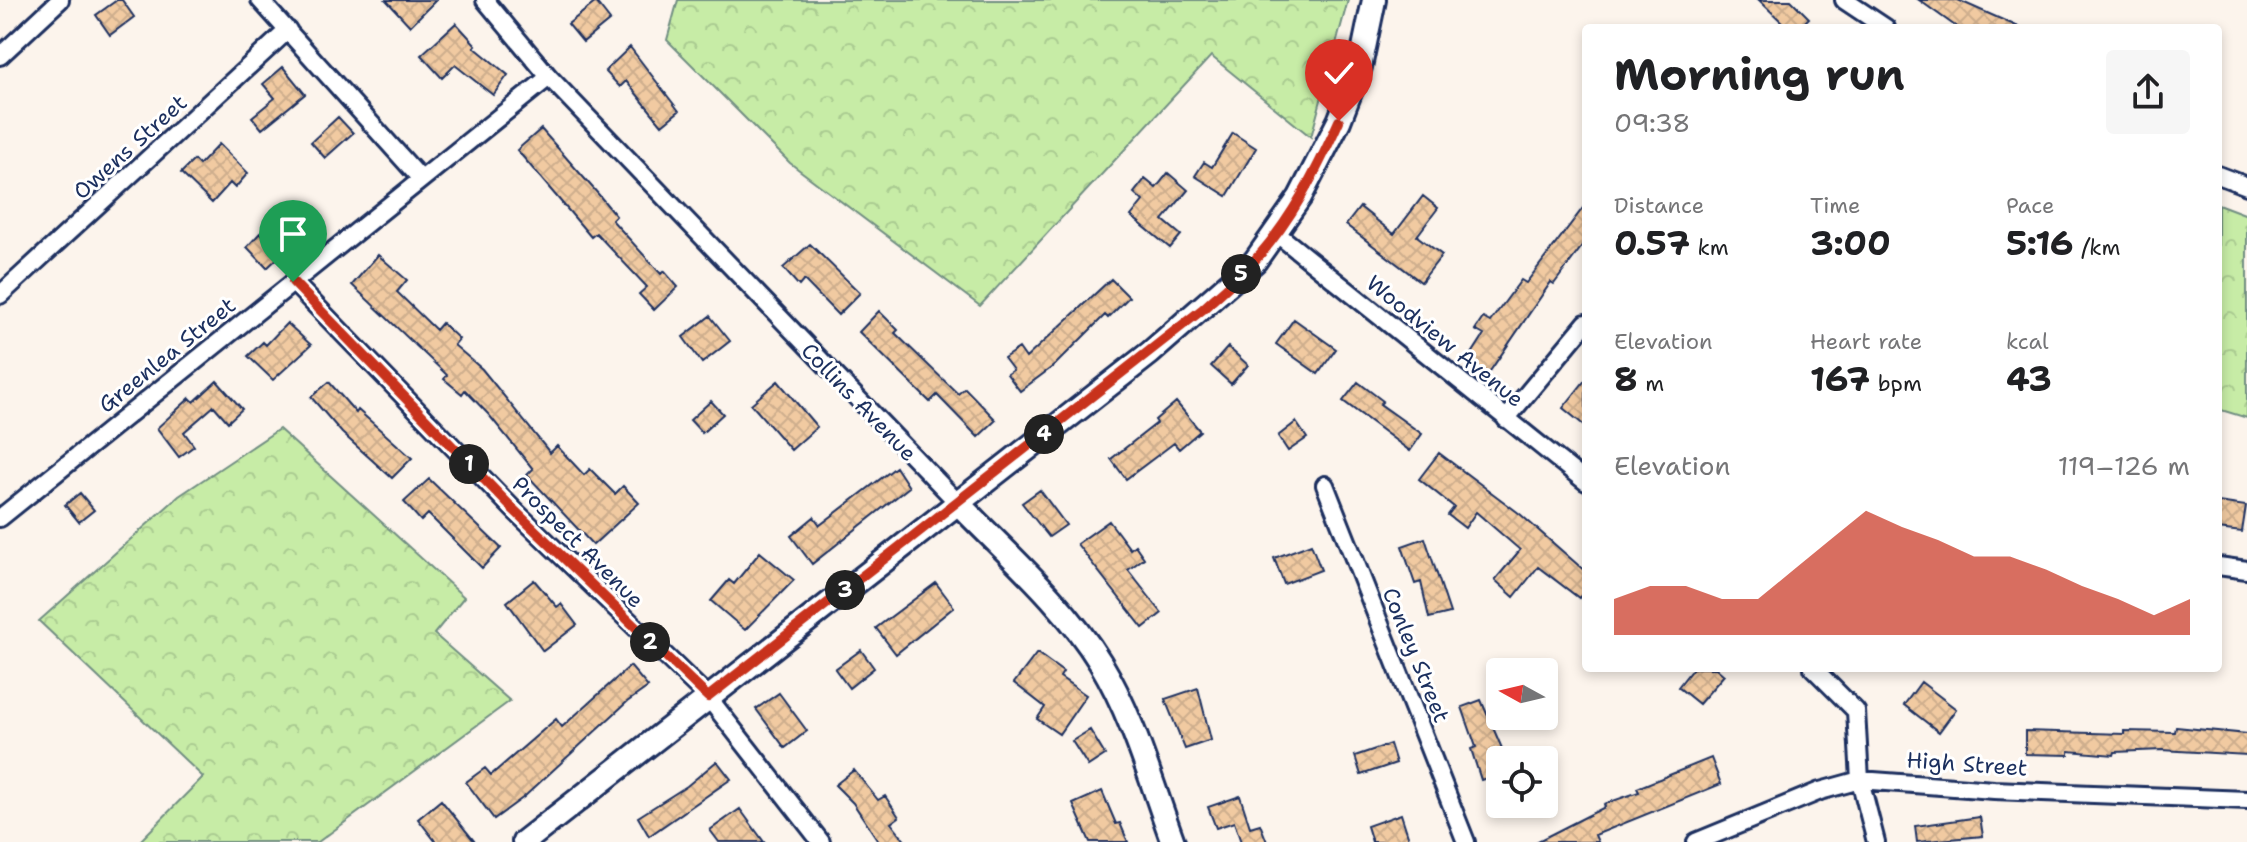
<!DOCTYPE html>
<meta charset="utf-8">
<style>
body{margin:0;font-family:"Shantell Sans",sans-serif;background:#f6f6f6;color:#202124;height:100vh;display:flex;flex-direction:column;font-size:30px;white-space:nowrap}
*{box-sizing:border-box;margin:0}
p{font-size:26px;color:#757577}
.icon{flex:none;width:44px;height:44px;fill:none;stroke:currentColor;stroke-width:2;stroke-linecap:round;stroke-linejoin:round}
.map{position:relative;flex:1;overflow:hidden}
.details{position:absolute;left:1582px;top:24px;width:640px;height:648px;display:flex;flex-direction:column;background:#fff;border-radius:8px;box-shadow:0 4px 12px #0003}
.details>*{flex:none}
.needle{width:52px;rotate:278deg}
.buttons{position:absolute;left:1486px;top:658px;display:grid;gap:16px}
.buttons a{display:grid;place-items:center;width:72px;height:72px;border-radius:8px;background:#fff;box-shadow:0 4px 12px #0003;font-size:40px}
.pin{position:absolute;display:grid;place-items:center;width:68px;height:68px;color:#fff;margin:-82px -34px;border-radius:50% 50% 50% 0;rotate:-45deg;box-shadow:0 0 8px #0007}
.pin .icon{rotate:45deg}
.km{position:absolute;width:40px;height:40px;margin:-20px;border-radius:50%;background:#222;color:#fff;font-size:22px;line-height:40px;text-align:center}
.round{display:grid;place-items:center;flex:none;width:84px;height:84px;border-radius:8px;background:#f6f6f6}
.overview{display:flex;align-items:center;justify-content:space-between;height:136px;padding:0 32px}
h1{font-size:44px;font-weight:700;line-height:60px}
.figures{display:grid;grid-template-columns:repeat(3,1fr);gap:12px;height:136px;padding:8px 32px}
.figures div{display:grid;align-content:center}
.figures b{font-size:34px;font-weight:700}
.figures small{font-size:22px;font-weight:400}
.figures p{font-size:22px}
.chart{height:224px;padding:16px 32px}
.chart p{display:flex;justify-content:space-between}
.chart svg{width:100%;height:144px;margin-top:8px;fill:#c8321e;opacity:.7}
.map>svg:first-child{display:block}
</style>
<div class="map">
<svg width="2247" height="842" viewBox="0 0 2247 842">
<defs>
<pattern id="forest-crowns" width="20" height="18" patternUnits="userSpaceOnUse" patternTransform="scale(2)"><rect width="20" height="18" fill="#c7eca6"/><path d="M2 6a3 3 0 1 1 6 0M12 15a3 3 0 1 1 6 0" fill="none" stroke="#aacb91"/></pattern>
<pattern id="building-cross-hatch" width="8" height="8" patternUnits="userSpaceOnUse" patternTransform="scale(2)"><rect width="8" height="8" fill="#f1caa1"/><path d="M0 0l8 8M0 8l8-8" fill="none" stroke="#ceae8d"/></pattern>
</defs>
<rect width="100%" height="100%" fill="#fcf4ec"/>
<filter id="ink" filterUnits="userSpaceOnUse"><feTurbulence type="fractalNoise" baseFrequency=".0125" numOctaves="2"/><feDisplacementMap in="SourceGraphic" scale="16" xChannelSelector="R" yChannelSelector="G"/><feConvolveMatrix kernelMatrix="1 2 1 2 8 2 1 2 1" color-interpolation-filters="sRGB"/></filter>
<g filter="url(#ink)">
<path fill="url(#forest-crowns)" stroke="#718e82" stroke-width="2" d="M678 0H1348L1311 137 1211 56 980 306 790 163 667 40Z
M2218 204 2247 215V418L2218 409Z
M279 429 464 597 434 634 510 701 318 842H139L203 777 39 621 179 496Z"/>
<path fill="url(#building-cross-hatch)" stroke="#1b2f5e" stroke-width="2" d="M117 0H122L134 17 110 35 96 15Z
M386 0H436L410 26Z
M1759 0H1791L1809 18 1799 28H1788Z
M1919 0H1958L2021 28H1958Z
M596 2 610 20 583 42 568 24Z
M456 23 476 45 474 47 508 75 493 95 455 65 442 78 421 55Z
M630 47 679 111 662 125 626 81 620 87 605 71Z
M283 67 305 94 262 129 252 117 275 98 263 84Z
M338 117 353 133 325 158 311 142Z
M541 129 599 195 616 216 612 220 661 274 664 271 678 287 654 310 639 294 647 287 596 233 591 237 517 150Z
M1233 133 1256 148 1227 196 1195 176 1204 162 1212 167Z
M219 144 248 173 235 188 230 183 212 203 181 173 194 160 199 165Z
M1168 173 1188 190 1163 220 1181 235 1170 248 1131 216 1143 201 1134 193 1145 179 1156 188Z
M1423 196 1438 208 1417 236 1442 255 1421 282 1346 225 1360 207 1394 234Z
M1586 204V241L1554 284 1551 282 1488 374 1468 360 1484 335 1475 330 1483 318 1490 322 1521 280 1526 283Z
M260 233 282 254 267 268 247 247Z
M810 244 860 293 838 315 804 280 799 286 783 268Z
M378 255 407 280 397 292 436 330 442 323 459 339 454 345 482 369 550 453 557 446 584 475 590 469 615 494 623 486 639 503 593 545 527 475 533 469 489 415 465 390 462 394 444 379 447 375 352 285Z
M1111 279 1129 297 1108 318 1105 315 1055 365 1020 391 1007 374 1013 370 1004 358 1019 348 1026 358Z
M879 311 898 330 895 333 958 394 965 388 996 420 978 437 937 395 930 402 859 332Z
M710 316 730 341 702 363 683 337Z
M1294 319 1336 349 1318 374 1276 344Z
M287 323 311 345 273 380 248 356 263 342 266 345Z
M1228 347 1248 365 1231 384 1211 366Z
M1586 379V427L1563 408Z
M217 381 242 409 228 422 214 406 184 432 194 446 179 457 157 428 190 398 194 402Z
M778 381 817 427 791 450 751 404Z
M329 382 356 413 358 410 412 458 392 478 342 433 311 397Z
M1358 382 1383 401 1380 404 1422 434 1410 451 1343 401Z
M711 401 723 414 702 433 690 420Z
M1176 402 1200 431 1179 449 1174 443 1126 479 1111 459 1157 423 1155 420Z
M1296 422 1307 438 1288 451 1278 436Z
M1439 453 1520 514 1586 572V589L1579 598 1538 567 1514 597 1495 580 1520 550 1476 512 1465 528 1448 515 1454 507 1419 479Z
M896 467 909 487 812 564 791 536 814 517 820 525Z
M429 479 501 548 482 568 428 514 421 521 404 502Z
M1040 490 1066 525 1049 537 1022 503Z
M80 493 94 510 79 522 65 505Z
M2218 502 2246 506 2242 532 2218 529Z
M1109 521 1130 549 1135 545 1144 558 1128 570 1162 613 1143 628 1077 544Z
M1425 538 1450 613 1429 618 1421 582 1415 584 1402 546Z
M1311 544 1321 570 1284 584 1274 558Z
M760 552 794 580 745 630 711 601 729 580 734 584Z
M534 580 557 607 561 604 577 625 543 651 507 602Z
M936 583 954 607 896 654 876 628Z
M861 650 874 668 849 688 835 669Z
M1037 653 1063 672 1060 677 1086 695 1059 734 1037 719 1045 707 1014 683Z
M630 666 648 687 627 702 524 797 494 819 466 782 485 768 491 775 556 719 562 727Z
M1693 668H1716L1724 675 1699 704 1678 687Z
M1921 682 1956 709 1939 732 1904 705Z
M1198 688 1211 740 1185 749 1165 699Z
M779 693 807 731 785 748 756 709Z
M1481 700 1507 760H1500V774L1481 780 1471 749 1476 747 1462 707Z
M2176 727 2247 734V755L2162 750 2115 752 2114 755 2069 751V755L2025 754V731L2124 734V731L2175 732Z
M1090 730 1105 755 1088 766 1072 741Z
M1390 744 1396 763 1361 775 1355 756Z
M1711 758 1721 784 1595 835 1598 842H1536L1605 807 1604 804 1639 792 1637 788Z
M717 761 731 779 649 836 638 817 687 786Z
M854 770 878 800 885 796 899 817 891 823 906 842H879L853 803 835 785Z
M1102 791 1116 824 1120 823 1128 842H1090L1073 804Z
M1240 796 1250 827 1260 824 1267 842H1241L1234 822 1216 828 1208 807Z
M441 800 475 842H436L418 819Z
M740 809 764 842H719L710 830Z
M1401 814 1410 842H1372L1367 826Z
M1980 817 1983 836 1917 842 1915 826Z"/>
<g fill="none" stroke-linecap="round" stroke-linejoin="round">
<defs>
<path id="street" d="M260 0 420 178
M485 0 549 77 958 503
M1844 0 1886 28
M0 56 60 0
M2218 175 2247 186
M1276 233 1586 482
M293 282 514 510 708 697 821 842
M0 295 288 30
M1506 419 1586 323
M1325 485 1466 842
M0 518 549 77
M2218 566 2247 570
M1813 668 1856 711 1860 780 1876 842
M1696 842 1820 791 1860 780 1994 790 2247 800"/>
<path id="secondary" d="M958 503C1006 553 1063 602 1100 662 1133 716 1151 782 1173 842
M524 842 1150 353 1255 261 1300 197 1339 121 1360 67 1374 0"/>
</defs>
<use href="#street" stroke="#1b2f5e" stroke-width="22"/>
<use href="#secondary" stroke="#1b2f5e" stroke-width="28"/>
<use href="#street" stroke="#fff" stroke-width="16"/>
<use href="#secondary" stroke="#fff" stroke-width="22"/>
</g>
</g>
<g fill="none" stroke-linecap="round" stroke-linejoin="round" filter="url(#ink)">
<defs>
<path id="route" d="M293 282 514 510 708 697 1203 309C1220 293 1239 278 1254 261 1291 222 1317 170 1339 121"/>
</defs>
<use href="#route" stroke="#fff" stroke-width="16"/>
<use href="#route" stroke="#c8321e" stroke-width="10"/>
</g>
<g text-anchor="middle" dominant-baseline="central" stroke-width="6" stroke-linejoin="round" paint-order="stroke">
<g font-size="22" fill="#1b2f5e" stroke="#fff">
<text transform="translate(130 147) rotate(-42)">Owens Street</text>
<text transform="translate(1445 341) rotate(39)">Woodview Avenue</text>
<text transform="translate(167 355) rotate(-39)">Greenlea Street</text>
<text transform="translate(859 402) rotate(46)">Collins Avenue</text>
<text transform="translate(578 542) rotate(45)">Prospect Avenue</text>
<text transform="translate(1416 655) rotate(68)">Conley Street</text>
<text transform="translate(1967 764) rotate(4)">High Street</text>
</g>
</g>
</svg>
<div class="buttons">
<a><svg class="needle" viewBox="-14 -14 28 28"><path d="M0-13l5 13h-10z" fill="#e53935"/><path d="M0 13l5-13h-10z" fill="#757577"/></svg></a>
<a><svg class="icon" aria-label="locate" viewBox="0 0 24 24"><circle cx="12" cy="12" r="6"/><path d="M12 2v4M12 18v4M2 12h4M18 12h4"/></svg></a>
</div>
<div class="pin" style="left:293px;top:282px;background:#1e9e55"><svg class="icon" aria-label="arrive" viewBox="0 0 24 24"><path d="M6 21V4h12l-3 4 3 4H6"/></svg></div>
<div class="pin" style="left:1339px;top:121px;background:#d93025"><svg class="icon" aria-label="check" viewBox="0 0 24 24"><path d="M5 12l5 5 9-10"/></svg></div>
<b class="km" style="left:469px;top:464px">1</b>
<b class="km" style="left:650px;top:642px">2</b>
<b class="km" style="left:845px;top:590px">3</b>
<b class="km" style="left:1044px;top:434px">4</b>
<b class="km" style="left:1241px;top:274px">5</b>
<section class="details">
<div class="overview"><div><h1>Morning run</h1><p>09:38</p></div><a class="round"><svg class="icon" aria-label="share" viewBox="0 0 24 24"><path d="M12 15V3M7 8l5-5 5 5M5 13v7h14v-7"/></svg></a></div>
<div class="figures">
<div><p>Distance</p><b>0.57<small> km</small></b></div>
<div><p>Time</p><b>3:00</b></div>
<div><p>Pace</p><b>5:16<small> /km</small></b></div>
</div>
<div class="figures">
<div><p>Elevation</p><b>8<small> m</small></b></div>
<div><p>Heart rate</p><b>167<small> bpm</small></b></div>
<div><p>kcal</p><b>43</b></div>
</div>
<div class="chart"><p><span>Elevation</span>119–126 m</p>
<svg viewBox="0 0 160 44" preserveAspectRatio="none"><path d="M0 44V33L10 29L20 29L30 33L40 33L50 24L60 15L70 6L80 11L90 15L100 20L110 20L120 24L130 29L140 33L150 38L160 33V44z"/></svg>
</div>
</section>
</div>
